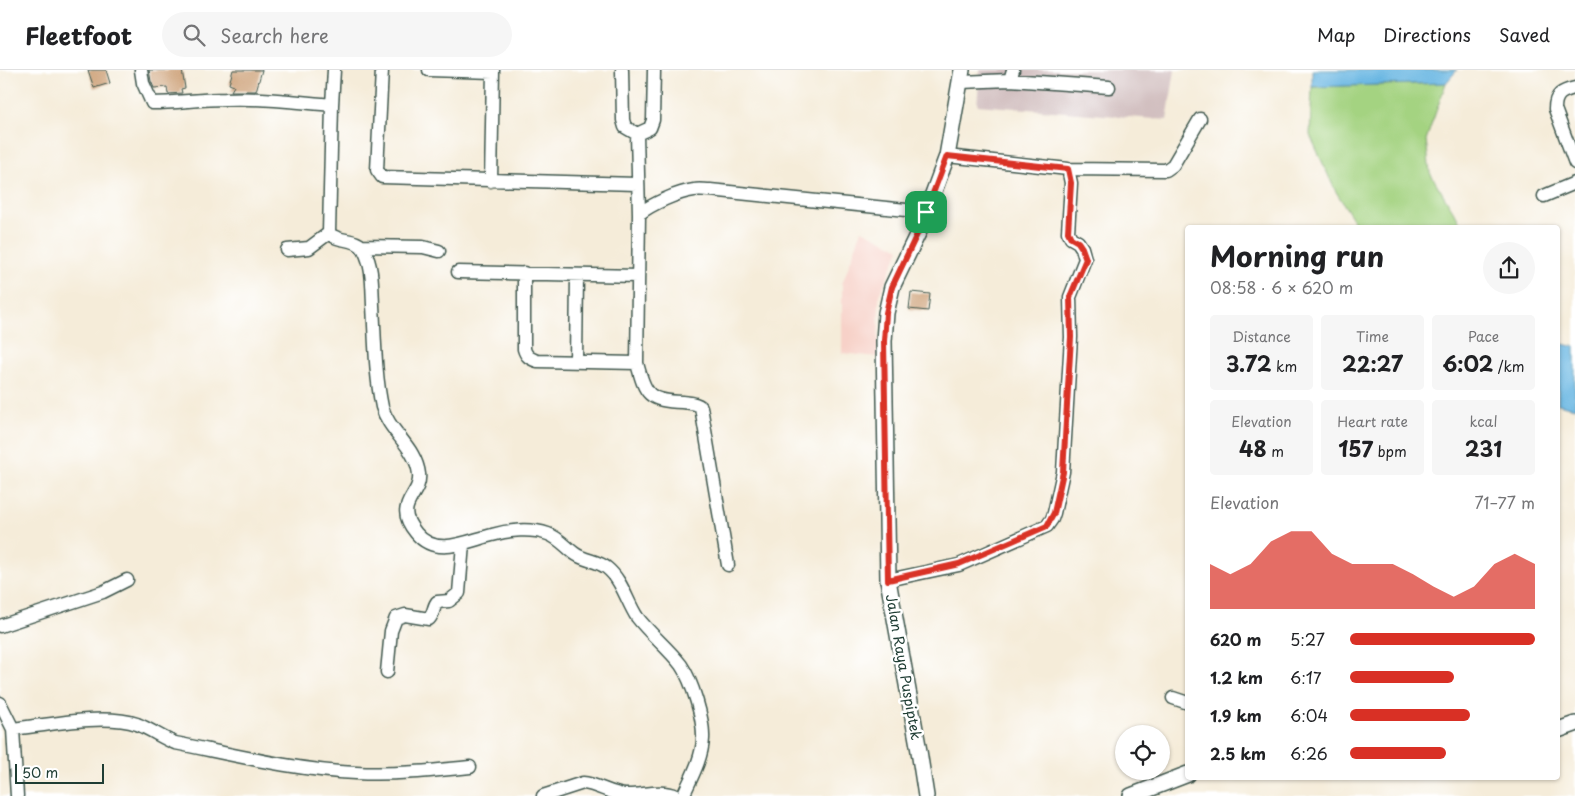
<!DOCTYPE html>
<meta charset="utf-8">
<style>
body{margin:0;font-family:"Playpen Sans",sans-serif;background:#f6f6f6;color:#202124;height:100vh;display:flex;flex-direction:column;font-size:19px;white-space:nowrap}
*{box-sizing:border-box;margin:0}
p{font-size:16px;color:#757577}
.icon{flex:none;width:28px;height:28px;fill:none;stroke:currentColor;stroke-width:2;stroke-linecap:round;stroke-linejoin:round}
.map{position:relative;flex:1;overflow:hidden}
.details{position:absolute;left:1185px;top:155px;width:375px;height:555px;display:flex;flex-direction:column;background:#fff;border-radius:5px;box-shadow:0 1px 4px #0004}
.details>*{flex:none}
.tools{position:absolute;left:1115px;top:655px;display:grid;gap:10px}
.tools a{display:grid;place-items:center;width:55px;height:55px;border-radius:50%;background:#fff;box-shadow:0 1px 4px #0004;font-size:25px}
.scale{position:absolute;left:15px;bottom:12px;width:89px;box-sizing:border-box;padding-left:5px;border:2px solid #1f3d34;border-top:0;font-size:14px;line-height:18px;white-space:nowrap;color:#1f3d34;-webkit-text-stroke:4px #fff;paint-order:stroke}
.pin{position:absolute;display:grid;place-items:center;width:42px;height:42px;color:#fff;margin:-21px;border-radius:10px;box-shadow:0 2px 8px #0006}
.round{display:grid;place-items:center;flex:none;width:52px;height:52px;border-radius:26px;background:#f6f6f6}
.headline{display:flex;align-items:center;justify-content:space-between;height:85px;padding:0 25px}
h1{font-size:28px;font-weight:700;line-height:38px}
.figures{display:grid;grid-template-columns:repeat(3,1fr);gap:8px;height:85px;padding:5px 25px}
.figures div{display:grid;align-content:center;border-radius:5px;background:#f6f6f6;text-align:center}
.figures b{font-size:21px;font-weight:700}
.figures small{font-size:14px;font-weight:400}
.figures p{font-size:14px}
.chart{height:140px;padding:10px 25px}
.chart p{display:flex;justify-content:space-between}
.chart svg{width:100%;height:90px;margin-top:5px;fill:#d93025;opacity:.7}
ul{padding:0 25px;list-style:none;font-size:16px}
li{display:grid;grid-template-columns:80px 60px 1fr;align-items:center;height:38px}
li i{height:12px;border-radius:6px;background:#d93025}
header{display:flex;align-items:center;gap:30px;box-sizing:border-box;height:70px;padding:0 25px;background:#fff;border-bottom:1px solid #e0e0e0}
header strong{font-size:24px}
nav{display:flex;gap:28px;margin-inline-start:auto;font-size:18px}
.search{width:350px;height:45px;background:#f6f6f6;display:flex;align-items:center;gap:12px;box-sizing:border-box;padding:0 18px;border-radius:28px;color:#757577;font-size:19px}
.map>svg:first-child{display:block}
</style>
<header>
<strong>Fleetfoot</strong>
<div class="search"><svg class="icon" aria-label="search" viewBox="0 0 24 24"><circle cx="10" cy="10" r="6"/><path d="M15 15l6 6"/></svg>Search here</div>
<nav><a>Map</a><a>Directions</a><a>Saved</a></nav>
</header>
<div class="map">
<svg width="1575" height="726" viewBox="0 0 1575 726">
<rect width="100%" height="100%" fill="#fff"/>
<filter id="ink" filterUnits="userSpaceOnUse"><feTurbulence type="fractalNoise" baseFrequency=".02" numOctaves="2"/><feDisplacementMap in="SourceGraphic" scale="10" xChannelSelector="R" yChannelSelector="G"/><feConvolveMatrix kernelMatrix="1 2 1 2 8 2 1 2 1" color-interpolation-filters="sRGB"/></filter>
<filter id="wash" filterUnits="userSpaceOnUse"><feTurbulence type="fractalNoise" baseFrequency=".0096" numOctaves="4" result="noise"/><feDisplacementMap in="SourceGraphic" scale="20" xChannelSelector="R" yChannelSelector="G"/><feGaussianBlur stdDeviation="1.12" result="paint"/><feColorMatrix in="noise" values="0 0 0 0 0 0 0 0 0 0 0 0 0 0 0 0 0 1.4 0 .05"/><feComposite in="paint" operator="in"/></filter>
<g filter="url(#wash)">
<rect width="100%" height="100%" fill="#f5ecd9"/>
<path fill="#f7d1c8" d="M862 160 900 179 879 225 878 287 842 283V214Z"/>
<path fill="#d2bfc0" d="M980 0H1175L1167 50 977 35Z"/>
<path fill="#a4d381" stroke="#62885a" d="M1446 13 1426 70 1430 103 1463 157H1358L1335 120 1310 65 1312 17Z"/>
<path fill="#68b6e2" stroke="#447a8b" d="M1312 0H1457L1446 13 1312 17Z
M1559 273 1575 277V338L1558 334V283Z"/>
<g id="blocks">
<path fill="#ca9b70" d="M88 0H106L110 13 94 18Z
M149 0H182L185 18 181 19 182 23 168 24 167 17 154 18 151 11Z
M233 0H262L256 21H231L234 16 229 14Z
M911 222 930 224 928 241 909 239Z"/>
</g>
</g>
<g filter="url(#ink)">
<use href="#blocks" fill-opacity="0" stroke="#3f574d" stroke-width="1"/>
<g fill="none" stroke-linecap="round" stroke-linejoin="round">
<defs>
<path id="minor" d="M141 0 143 13 152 33C177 33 200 29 225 29 260 27 296 32 332 35
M382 0 377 100 382 107 637 114
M429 0 493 2
M622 0 623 50 625 57 637 64 639 144
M1010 10 1109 17
M961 12 1010 10 1013 0
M1575 18C1562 21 1555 24 1555 39L1575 93
M637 64 650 58 653 50 654 0
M947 86 1068 99 1166 100 1173 95 1200 49
M491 111 493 0
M1544 126 1575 113
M329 163C338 173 358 167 364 180 373 197 372 216 373 235 375 269 375 304 382 337 389 362 416 377 419 404 422 427 391 433 416 463 436 488 467 471 492 465 509 460 531 458 548 464 559 468 565 476 574 483 584 491 597 490 607 498 622 510 627 532 637 547 650 564 668 578 681 595 692 611 704 649 703 669 702 689 691 708 683 726
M362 176 423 177 439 181
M287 180 309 178 329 163 332 35 334 0
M458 202 637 206
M524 203V279C526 286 529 288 537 291L637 293
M576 292 577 205
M728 495 701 337C695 332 689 333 682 332 649 331 645 325 637 293L639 144C652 134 678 122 694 120 699 119 705 120 710 120L926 142
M888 510 959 495 1047 456 1052 449 1054 443 1063 402 1071 267 1070 227 1085 189 1082 178 1078 172 1071 168 1068 162 1071 113 1068 99
M0 556 103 522 127 510
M387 602 391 561 396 548 405 545 429 549C434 544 433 537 437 532L449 531 459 523 463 474
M1173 628 1188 633
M0 633 13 659 17 726
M13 659C47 655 105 643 137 654 150 659 162 668 175 673 235 685 295 700 356 703 393 705 432 701 470 697
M543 726 583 713C597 714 610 724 625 725 642 726 659 719 676 726"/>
<path id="major" d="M1558 660 1575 654
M926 726 919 681 888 510 884 271 886 243 892 217 920 159 947 86 962 0
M1131 726 1188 704"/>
</defs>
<use href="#minor" stroke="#3f574d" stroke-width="15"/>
<use href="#major" stroke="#3f574d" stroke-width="18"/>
<use href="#minor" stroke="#fff" stroke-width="12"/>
<use href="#major" stroke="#fff" stroke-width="15"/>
</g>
</g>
<g fill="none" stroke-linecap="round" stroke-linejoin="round" filter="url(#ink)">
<defs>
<path id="route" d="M947 86 1068 99 1071 113 1068 162 1071 168 1078 172 1082 178 1086 189 1070 227 1071 267 1063 402 1054 443 1047 456 959 494 888 510 884 271 886 243 892 217 920 158Z"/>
</defs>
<use href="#route" stroke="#fff" stroke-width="10"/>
<use href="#route" stroke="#d93025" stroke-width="6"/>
</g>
<g text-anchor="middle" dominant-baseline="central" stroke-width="5" stroke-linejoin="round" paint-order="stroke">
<g font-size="14" fill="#1f3d34" stroke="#fff">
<text transform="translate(904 597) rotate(80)">Jalan Raya Puspiptek</text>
</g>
</g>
</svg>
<div class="tools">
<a><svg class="icon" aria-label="locate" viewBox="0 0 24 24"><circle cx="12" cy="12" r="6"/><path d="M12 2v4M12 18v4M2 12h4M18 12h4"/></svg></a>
</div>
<div class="scale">50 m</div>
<div class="pin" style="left:926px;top:142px;background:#1e9e55"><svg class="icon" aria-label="arrive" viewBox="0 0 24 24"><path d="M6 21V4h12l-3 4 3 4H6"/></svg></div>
<section class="details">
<div class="headline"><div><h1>Morning run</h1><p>08:58 · 6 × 620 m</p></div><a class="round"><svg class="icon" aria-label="share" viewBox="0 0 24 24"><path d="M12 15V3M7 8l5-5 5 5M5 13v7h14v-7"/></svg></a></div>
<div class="figures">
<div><p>Distance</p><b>3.72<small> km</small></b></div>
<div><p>Time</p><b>22:27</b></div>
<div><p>Pace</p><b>6:02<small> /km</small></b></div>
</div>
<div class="figures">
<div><p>Elevation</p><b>48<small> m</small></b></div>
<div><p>Heart rate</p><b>157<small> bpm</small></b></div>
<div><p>kcal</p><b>231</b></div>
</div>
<div class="chart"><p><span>Elevation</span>71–77 m</p>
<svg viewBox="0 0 160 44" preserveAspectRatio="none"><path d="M0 44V22L10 27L20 22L30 11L40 6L50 6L60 17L70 22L80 22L90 22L100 27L110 33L120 38L130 33L140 22L150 17L160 22V44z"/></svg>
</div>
<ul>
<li><b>620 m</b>5:27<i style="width:100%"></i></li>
<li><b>1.2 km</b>6:17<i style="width:56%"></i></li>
<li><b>1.9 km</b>6:04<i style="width:65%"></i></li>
<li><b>2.5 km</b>6:26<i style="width:52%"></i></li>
</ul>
</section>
</div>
